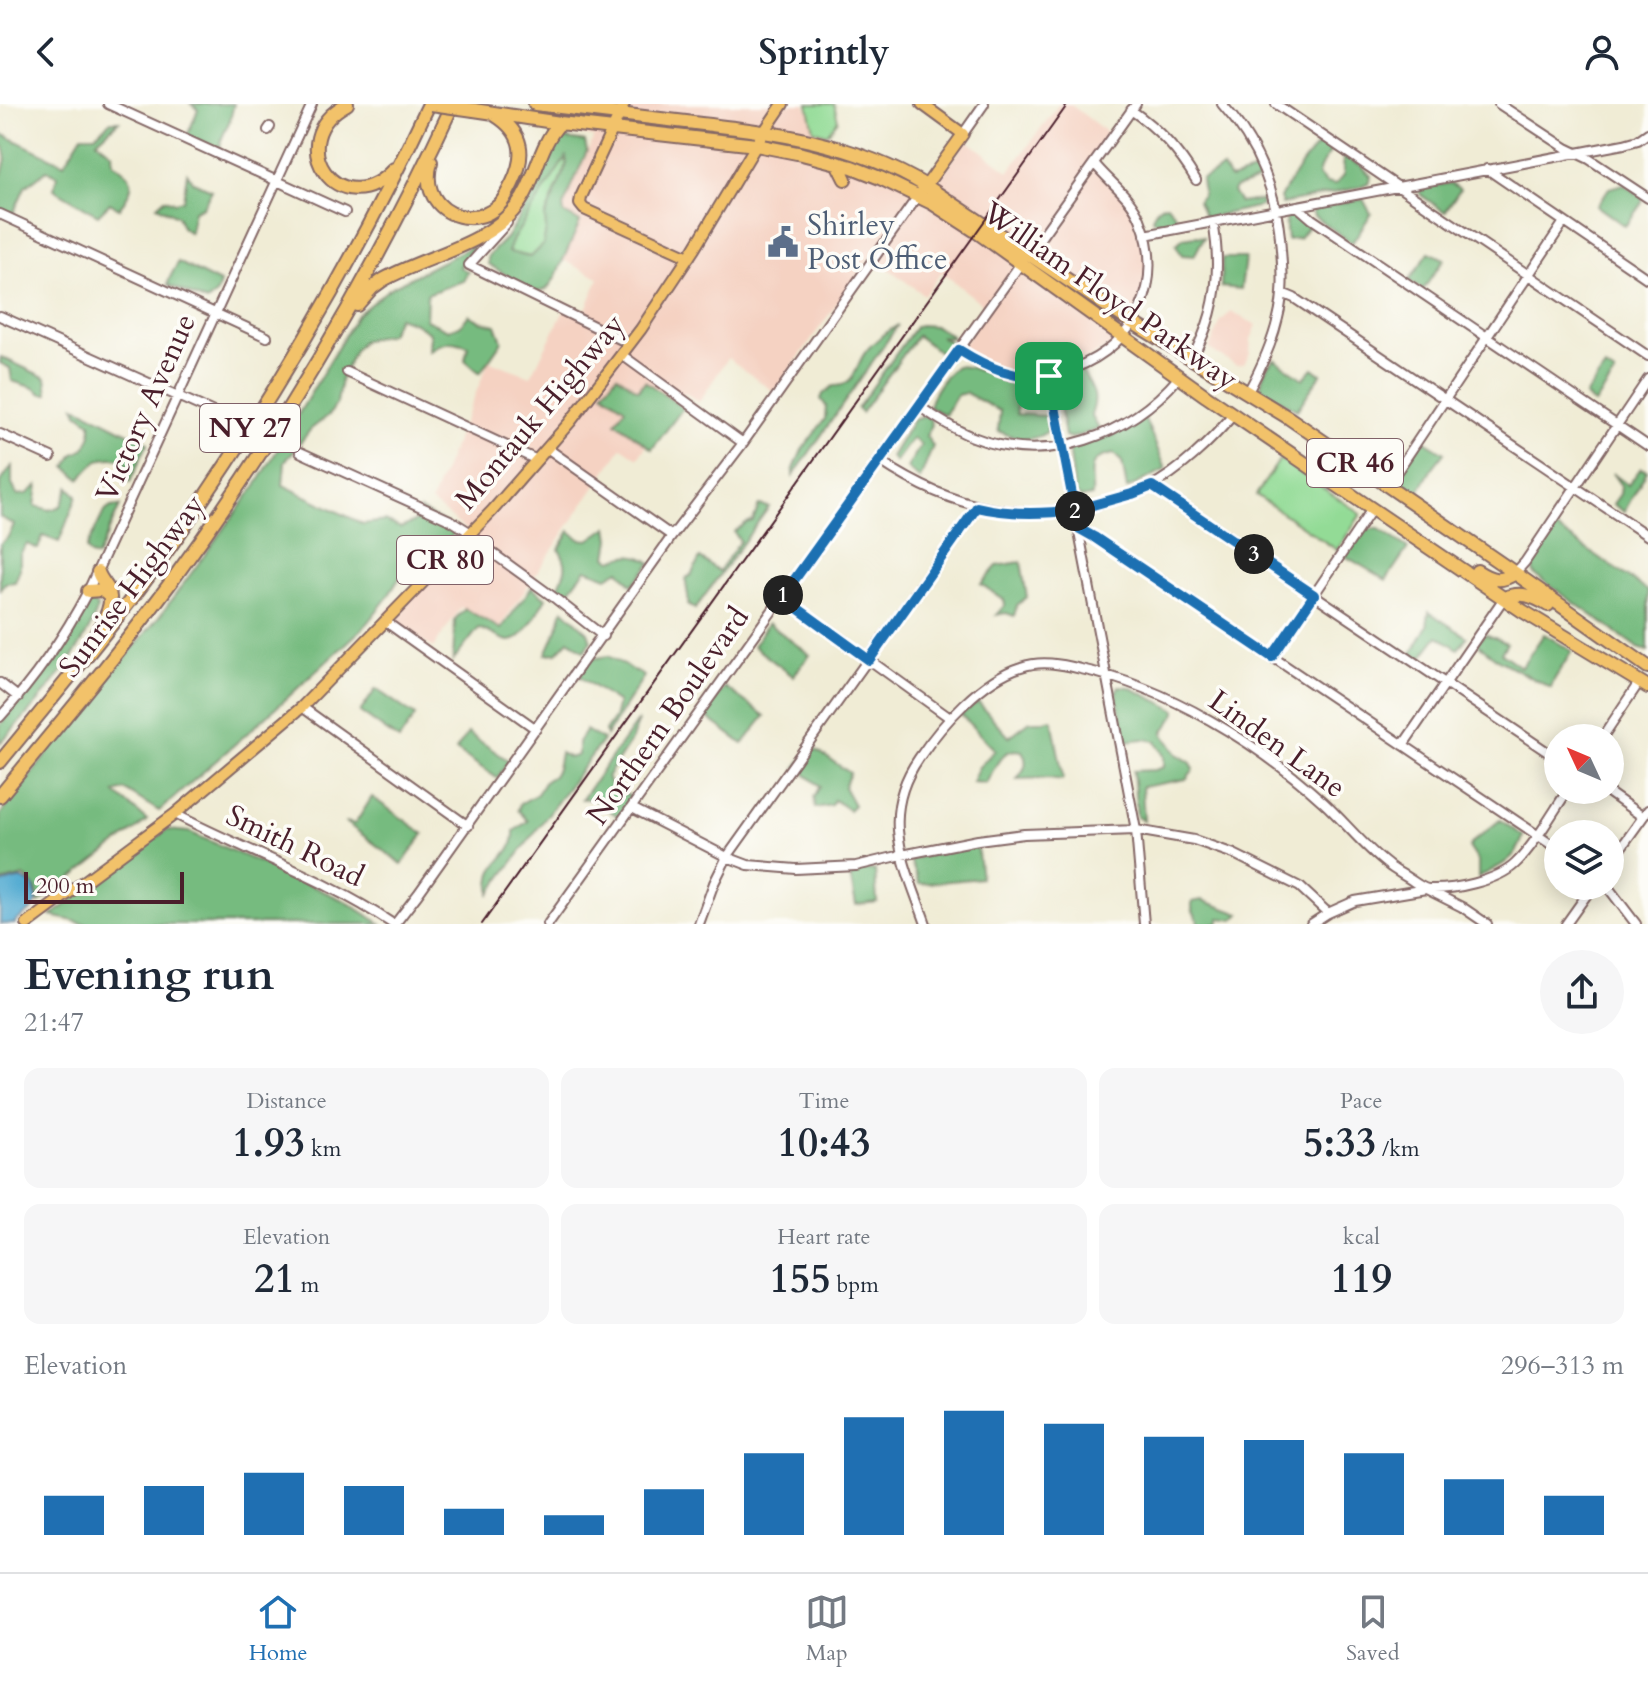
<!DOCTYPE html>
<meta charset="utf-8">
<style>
body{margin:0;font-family:Cardo,serif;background:#f6f6f7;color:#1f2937;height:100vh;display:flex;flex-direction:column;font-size:30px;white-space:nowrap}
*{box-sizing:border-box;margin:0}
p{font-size:26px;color:#747a83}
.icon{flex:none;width:44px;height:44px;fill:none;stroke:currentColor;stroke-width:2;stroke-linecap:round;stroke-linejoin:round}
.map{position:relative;height:820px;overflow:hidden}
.details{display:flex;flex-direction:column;background:#fff;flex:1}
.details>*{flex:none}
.needle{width:52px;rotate:314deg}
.tools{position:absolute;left:1544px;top:620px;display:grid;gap:16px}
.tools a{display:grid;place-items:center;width:80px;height:80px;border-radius:50%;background:#fff;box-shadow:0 4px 20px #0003;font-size:40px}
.scale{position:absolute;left:24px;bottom:20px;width:160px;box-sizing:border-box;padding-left:8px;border:4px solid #4a1f2b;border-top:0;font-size:22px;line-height:28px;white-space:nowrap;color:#4a1f2b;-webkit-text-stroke:6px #fdfcf7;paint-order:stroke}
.pin{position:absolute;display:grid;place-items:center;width:68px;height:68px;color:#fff;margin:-34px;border-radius:16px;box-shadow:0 4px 12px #0006}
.km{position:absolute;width:40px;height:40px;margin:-20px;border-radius:50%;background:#222;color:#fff;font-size:22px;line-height:40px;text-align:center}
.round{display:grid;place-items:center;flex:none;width:84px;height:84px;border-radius:42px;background:#f6f6f7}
.summary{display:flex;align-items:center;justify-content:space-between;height:136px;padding:0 24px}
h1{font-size:44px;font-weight:600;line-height:60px}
.metrics{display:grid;grid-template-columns:repeat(3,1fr);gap:12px;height:136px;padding:8px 24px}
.metrics div{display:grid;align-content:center;border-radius:16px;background:#f6f6f7;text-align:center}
.metrics b{font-size:40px;font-weight:600}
.metrics small{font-size:22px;font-weight:400}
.metrics p{font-size:22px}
.chart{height:224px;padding:16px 24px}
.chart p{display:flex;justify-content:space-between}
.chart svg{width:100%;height:144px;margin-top:8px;stroke:#1f6fb2;stroke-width:6}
header{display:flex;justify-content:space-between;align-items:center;height:104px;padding:0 24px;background:#fff;font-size:36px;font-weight:600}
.dock{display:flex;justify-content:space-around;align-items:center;height:112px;border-top:2px solid #e0e1e3;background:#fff;font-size:22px;color:#747a83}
.dock a{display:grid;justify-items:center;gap:4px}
.dock .selected{color:#1f6fb2}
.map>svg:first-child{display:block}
</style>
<header><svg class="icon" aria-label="back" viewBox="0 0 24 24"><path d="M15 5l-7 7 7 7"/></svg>Sprintly<svg class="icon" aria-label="person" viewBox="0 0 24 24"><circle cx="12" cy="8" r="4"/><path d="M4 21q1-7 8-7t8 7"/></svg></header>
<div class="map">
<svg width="1648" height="820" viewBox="0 0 1648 820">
<rect width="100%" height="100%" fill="#fdfcf7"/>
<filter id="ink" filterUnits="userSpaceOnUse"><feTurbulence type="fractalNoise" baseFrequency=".0125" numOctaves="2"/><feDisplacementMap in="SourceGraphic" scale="16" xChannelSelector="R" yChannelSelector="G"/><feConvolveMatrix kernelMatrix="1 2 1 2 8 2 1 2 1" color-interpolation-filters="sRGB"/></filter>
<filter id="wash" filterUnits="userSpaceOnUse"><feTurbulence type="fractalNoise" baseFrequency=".006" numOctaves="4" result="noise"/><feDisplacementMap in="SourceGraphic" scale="32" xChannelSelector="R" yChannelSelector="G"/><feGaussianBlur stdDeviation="1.8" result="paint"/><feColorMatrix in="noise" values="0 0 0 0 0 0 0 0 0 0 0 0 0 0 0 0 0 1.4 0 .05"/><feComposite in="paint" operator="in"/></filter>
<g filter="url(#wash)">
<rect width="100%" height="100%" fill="#f0ecd5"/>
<path fill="#f5d2c2" d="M579 0H805L818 27 886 52 936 80 967 36 1009 68 1059 0H1070L1113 33 1094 59 1135 105 1149 152 1143 196 1119 238 1055 271H1012L959 246 988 205 942 168 924 191 871 152 774 288 728 254 699 298 684 288 638 354 622 343 498 526 461 503 433 544 382 511 470 429 431 398 489 257 531 272 568 199 584 210 599 174 563 156 577 117 559 111 594 33 566 28Z
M1231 208 1257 221 1251 235 1250 250 1244 260 1236 261 1209 245 1221 217Z"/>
<path fill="#93db96" stroke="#6e7d60" stroke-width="2" d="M808 0H834L838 16 827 30 814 26Z
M566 51 567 60 545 113 547 126 543 141 531 153 507 148 513 135Z
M1280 355 1361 410 1337 446 1256 391Z"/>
<path fill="#76bb7f" stroke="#606d55" stroke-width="2" fill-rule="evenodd" d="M191 0H234L230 16 221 36 220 45 187 32 198 6Z
M111 17H119L97 37 112 49 113 59C138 76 135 81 119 105L110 99 98 111 54 85 57 72 47 66 25 83 13 110 0 105C0 96 0 85 0 76 4 61 11 51 0 37V29L64 60 82 31H95Z
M561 34 585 38 587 47 563 103 564 109 580 118 555 174 547 185 536 189 488 160V152L506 134 536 87ZM566 53 567 60 545 113 546 126 543 141 531 153C522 152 517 149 508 148L513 135Z
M1321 38 1329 41 1331 46C1327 55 1320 60 1318 71L1326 79 1335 81 1344 71 1343 53 1361 61 1371 72 1368 79 1356 84 1282 100 1280 94C1292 74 1304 54 1321 38Z
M1223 64 1230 75 1257 67 1258 76 1235 84 1233 88 1240 99 1261 96V102L1205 114 1198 97 1203 90 1201 75Z
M187 69 193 78 212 86 203 103 194 107 190 129 182 123 177 112 157 102 165 95 174 98 183 96Z
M1451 79 1460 85 1445 108 1421 91 1419 86 1421 84Z
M1623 80 1642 93V99L1625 122 1597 102 1609 84Z
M1363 95 1371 110 1352 139 1314 112 1312 107 1316 104Z
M1167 100 1177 113 1176 118C1167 121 1159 119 1152 115 1154 107 1159 101 1167 100Z
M1297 109 1309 121 1299 134 1287 136 1285 114 1289 111Z
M1196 132 1204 133 1194 152 1182 151 1176 141 1183 134Z
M476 140 460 163 468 168 463 177 427 190 426 216 448 226 460 222 469 211 480 217 496 221 502 237 480 269 465 256 468 242C453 236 443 237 429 247L430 229 415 219 398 213 390 230 362 237 353 249 341 275 337 299 329 311 311 325 285 358 283 381 363 420 385 417 401 424 416 417 420 406 447 420 455 429 439 444 407 462 387 494 363 524 286 595 159 707 125 686 115 689 147 716 139 723 39 799C37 786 35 780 24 772L0 778V711L75 614 159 513 259 377 357 211 390 184Z
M1429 148 1444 155 1423 186 1409 177Z
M1222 154H1245L1241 185 1221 183Z
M178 158 220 179 217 189 207 198 168 181C168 173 175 166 178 158Z
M898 221 793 372V367L802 346 825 315 826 302 821 295 823 290 833 282C856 283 855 260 867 246 876 235 886 228 898 221Z
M920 221 935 222 950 230 952 234 940 232 951 239V246L945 252 917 232 861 309 857 305 916 222Z
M1 253 46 274 48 290H42L34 284 12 277 10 264 0 259Z
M1275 255 1303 275 1313 264 1321 270 1297 306 1266 289 1261 284C1261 274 1267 259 1275 255Z
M956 262 968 263 998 273 1046 279 1043 292H1023L1016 294 1017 310 1048 312 1047 328C1030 339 1016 335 998 327L1000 307 966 289 957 291 945 311 929 303C932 288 944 272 956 262Z
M1605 264 1615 270 1595 300 1585 292Z
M1078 267H1082C1092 285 1099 290 1091 311L1099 325 1071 334 1065 332 1056 281 1058 275Z
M617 271 638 286 645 277 683 304 652 345 616 318 625 304 603 288Z
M75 302 148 339 130 378 124 375 127 362 123 355C98 351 96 358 80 375L66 363 74 350C89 346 92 333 91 319L78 309Z
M925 312 930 315 932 321 926 332 933 342 920 375 907 364 921 341 913 334 895 358 891 353 913 316Z
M1144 313 1166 365 1127 385 1122 358 1114 350C1082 355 1094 370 1092 392L1081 394 1075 389 1069 343 1115 330Z
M1425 337 1444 349 1431 366 1417 391C1412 388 1404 384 1401 379 1395 370 1415 348 1420 340Z
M12 362V380L17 391 27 390 38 381 35 402 50 406 61 402 69 383 77 392 59 438 43 432 38 445 27 440 20 450V465L15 478 5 479 0 486V440L8 433 14 421 0 413V379Z
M1641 364 1647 367 1624 408 1613 400 1620 390 1621 382 1612 369 1628 381Z
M759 401 769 403 695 505 688 500C690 493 685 483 686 474L691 471 700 454 719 467 740 437 734 428 746 419 753 417Z
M120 402 97 453 90 451 86 445 104 408 111 403Z
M608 423 610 435 607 453 612 456C627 450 639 449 651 459L632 481 619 466 607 473 586 465 566 491 557 486C565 467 570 463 559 445L570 427 579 435 589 436Z
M1366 425H1379L1408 444 1386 476 1345 452Z
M1557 425 1648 487V547L1638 544 1534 470 1532 460 1553 426Z
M1021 458 1027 493 1017 501 1014 512 1006 509 996 511 1005 501 1004 496 981 480 997 462Z
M532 483 546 494C539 505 524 538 509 537 500 536 488 527 479 524L453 557 455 515 465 505 501 525Z
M94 499 98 504C82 551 35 603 0 639V621L70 534 88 500Z
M563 505 588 528 591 537 584 547 569 536 557 549 546 550 558 523Z
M1429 508 1467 533 1458 545 1438 532 1421 554 1411 551 1427 522Z
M768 519 810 551 793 572 753 542Z
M1485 530 1507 539 1501 549 1521 563 1544 530 1572 547 1554 576 1551 584 1500 557 1476 539Z
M608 552 644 572 606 632 605 627 614 614 618 599 580 573 590 555Z
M1119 582 1129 583 1176 606V609L1163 629 1177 650 1191 659 1194 665 1186 675 1142 683 1144 717 1137 713 1133 667 1155 666 1164 663V652L1156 637 1144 635 1126 637 1116 588Z
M725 583 765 612 743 640 704 611Z
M376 585 415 612 399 636 360 608Z
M978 598 1009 633 1030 617H1044L1052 615 1063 673 1062 676 1049 674 1017 675C1025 665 1029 659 1022 647 1001 642 996 663 986 679L972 678 978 664 995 646 961 611Z
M638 616 632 635 607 673 612 683 634 694 619 713 592 695H582Z
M586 626 603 636 490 789C490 783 490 775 492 769 499 753 515 748 514 727L528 717 518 706 520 700 537 690 545 677 553 672 557 665 560 649 570 654 578 651V638Z
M468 629 509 657 497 674 456 646Z
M812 643 850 669 844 683 854 701 849 706 834 696 831 701 815 704 814 693 820 682 796 663Z
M372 693 424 730 402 760 345 718 355 720Z
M1500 716 1523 732C1518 755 1498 764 1478 773V757L1469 743 1474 737Z
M167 726 189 728 272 764 345 797 381 820H87L51 812Z
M977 741 981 774 919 780 910 755Z
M875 766 877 798 856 801 849 767Z
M1202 796 1240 810 1234 816 1220 814 1218 820H1200L1192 805V798Z"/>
<path fill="#55acd2" stroke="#50667e" stroke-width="2" d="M18 775H23L34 782 37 798 33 805 15 818V820H0V780Z"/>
</g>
<g filter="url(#ink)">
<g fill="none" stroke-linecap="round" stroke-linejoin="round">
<defs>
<path id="minor" d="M108 0 345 108
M1222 0C1259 41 1278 91 1281 146 1283 169 1284 191 1278 214 1272 240 1261 264 1248 288
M1276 0 1648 252
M1499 0 1566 44 1589 55 1648 94
M1131 6C1159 25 1179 47 1196 76
M268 26 270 23
M963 30 984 0
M1487 65 1648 175
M1297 102 1312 115 1648 342
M0 110 267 233
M507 119 469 161 630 240
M1145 131 1624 40 1638 36 1648 29
M1029 150 1136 0
M1282 189 1294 194 1648 432
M0 212 222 312
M959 246C977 256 994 268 1014 272 1036 275 1054 271 1074 264 1137 241 1166 177 1140 115 1130 91 1109 78 1094 59
M622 251 743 339
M1191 255C1217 212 1222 167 1213 118
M347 268 537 356
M1049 272 1136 726 1144 820
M920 303C937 314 954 326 973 333 1048 363 1130 331 1179 273
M0 330 51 353
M547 344 672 432
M300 348 452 417 471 429
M880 357C952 405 1024 422 1108 397 1122 393 1136 390 1149 383 1179 368 1211 337 1233 311
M1388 381 1564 118
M1152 382 1558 655
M1078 424 1094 433 1558 745
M469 432 556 495 603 532
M1515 469 1525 458 1648 275
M782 493 950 614
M386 518 536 625
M1272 553 1372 405
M0 579 18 593
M302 603 468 722
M0 613C35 575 64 533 88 487L312 0
M1602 634 1640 577
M1403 641 1504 494
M1605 686 1643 713
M632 704 727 753 748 761 796 765 856 762 902 751 978 736 1024 730 1136 726 1194 736 1234 750 1300 783 1328 809
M175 710C246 747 327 775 393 820
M1610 759 1648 706
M1607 782 1636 820
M395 820 418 790 672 432 743 339 918 92
M548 820 1021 159
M699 820 714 779 727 753 977 403
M926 820C905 760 878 713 919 654 942 620 982 575 1021 563 1041 556 1061 560 1081 565 1167 583 1258 639 1323 698 1345 718 1364 743 1388 761 1394 766 1402 770 1408 774 1415 778 1422 785 1429 785 1454 786 1497 777 1515 760 1534 742 1553 708 1568 686
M1311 820 1328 809 1355 797 1426 785 1462 803 1487 820
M1566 820 1593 782"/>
<path id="major" d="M624 0 581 93 580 100 584 105 689 153
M922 0 963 30 922 87
M27 820 175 710 302 603 492 407 570 318 641 225 694 145 764 28 783 0"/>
<path id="highway" d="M347 0C279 36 340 124 394 65
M535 0C585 6 636 12 686 18 770 28 852 37 926 82L1125 214 1289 314 1515 469 1648 563
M474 6 560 19 756 41 802 50 852 63 880 74 932 99 977 128 1206 292 1372 405 1521 506 1648 583
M431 58C427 72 428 87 438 99 454 117 482 118 499 101 505 95 508 87 512 80 526 51 524 29 495 11
M837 59 845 75
M357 201 372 184 383 176C427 151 485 143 517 102 536 78 538 42 560 19
M1477 467C1491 476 1501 479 1515 469
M88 487 102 486 110 493
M1504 494C1521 487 1533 492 1548 501
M96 530C103 518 115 500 108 485 105 479 100 475 98 468
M0 658C55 591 111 524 162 454 264 311 354 160 429 0
M0 692C59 620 119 549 174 474 282 326 376 167 453 0"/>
</defs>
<use href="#minor" stroke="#846766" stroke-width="12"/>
<use href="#major" stroke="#846766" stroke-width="14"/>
<use href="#highway" stroke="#846766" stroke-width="16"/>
<use href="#minor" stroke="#fff" stroke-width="8"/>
<use href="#major" stroke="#f2c26a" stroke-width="10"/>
<use href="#highway" stroke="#f2c26a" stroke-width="12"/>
<path stroke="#4a1f2b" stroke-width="2" d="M482 820 1068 0"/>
<defs>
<path id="highway-bridge" d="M431 0 474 6"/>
</defs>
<use href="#highway-bridge" stroke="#846766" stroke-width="16" stroke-linecap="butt"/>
<use href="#highway-bridge" stroke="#f2c26a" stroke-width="12"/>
</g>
</g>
<g fill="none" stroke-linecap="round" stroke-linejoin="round" filter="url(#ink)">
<defs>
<path id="route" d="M1049 272C1014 276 988 264 959 246L782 493 869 556 977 403C1009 411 1042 410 1075 406L1078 424 1094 433 1272 553 1314 491 1152 382 1132 390 1075 406 1049 272"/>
</defs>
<use href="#route" stroke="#fff" stroke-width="16"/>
<use href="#route" stroke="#1f6fb2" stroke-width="10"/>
</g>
<defs>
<symbol id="civic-bare" viewBox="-9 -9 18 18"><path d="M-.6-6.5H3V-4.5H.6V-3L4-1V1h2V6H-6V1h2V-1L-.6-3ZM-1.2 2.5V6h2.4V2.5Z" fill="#5c6f8a" stroke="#fdfcf7" stroke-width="2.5" paint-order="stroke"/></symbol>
</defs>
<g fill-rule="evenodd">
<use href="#civic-bare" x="761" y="116" width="44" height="44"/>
</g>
<g text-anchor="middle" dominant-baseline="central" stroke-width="7" stroke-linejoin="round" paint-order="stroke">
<g fill="#fdfcf7" stroke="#806168" stroke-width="2">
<rect x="200" y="300" width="100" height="48" rx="6"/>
<rect x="1307" y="335" width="96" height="48" rx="6"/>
<rect x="397" y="432" width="96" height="48" rx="6"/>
</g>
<g font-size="28" font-weight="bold" fill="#4a1f2b">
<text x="250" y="324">NY 27</text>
<text x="1355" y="359">CR 46</text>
<text x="445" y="456">CR 80</text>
</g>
<g font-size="30" fill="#4e5e75" stroke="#fdfcf7" text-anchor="start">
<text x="807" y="121">Shirley<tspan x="807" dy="34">Post Office</tspan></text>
</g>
<g font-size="30" fill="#4a1f2b" stroke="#fdfcf7">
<text transform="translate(1110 192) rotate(35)">William Floyd Parkway</text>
<text transform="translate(146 304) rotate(-66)">Victory Avenue</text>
<text transform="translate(540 308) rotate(-50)">Montauk Highway</text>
<text transform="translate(132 482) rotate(-53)">Sunrise Highway</text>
<text transform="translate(668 612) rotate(-55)">Northern Boulevard</text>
<text transform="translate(1277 640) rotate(36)">Linden Lane</text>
<text transform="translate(295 742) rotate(26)">Smith Road</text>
</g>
</g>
</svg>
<div class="tools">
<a><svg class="needle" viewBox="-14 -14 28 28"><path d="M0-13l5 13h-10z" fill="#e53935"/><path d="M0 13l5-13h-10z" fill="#747a83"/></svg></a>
<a><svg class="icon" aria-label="layers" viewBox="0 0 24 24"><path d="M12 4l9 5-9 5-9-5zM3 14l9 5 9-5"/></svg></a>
</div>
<div class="scale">200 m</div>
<div class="pin" style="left:1049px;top:272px;background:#1e9e55"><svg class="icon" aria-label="arrive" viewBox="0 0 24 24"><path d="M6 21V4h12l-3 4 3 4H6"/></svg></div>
<b class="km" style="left:783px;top:491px">1</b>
<b class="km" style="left:1075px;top:407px">2</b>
<b class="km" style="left:1254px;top:450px">3</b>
</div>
<section class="details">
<div class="summary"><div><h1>Evening run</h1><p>21:47</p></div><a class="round"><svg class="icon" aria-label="share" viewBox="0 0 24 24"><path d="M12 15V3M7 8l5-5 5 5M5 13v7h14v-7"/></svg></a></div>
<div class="metrics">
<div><p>Distance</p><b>1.93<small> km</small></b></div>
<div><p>Time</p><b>10:43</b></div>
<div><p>Pace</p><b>5:33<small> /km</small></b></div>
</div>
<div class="metrics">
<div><p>Elevation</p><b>21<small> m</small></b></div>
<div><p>Heart rate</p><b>155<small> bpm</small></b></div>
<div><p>kcal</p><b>119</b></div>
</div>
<div class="chart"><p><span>Elevation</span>296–313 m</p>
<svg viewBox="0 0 160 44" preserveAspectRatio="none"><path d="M5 44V32M15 44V29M25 44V25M35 44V29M45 44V36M55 44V38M65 44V30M75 44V19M85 44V8M95 44V6M105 44V10M115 44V14M125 44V15M135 44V19M145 44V27M155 44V32"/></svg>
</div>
</section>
<nav class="dock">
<a class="selected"><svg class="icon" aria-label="home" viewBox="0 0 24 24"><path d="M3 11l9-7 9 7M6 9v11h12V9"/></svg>Home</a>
<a><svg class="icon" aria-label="map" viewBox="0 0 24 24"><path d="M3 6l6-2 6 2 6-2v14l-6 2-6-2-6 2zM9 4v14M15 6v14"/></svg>Map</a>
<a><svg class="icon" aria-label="saved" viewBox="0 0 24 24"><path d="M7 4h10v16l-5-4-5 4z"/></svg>Saved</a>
</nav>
